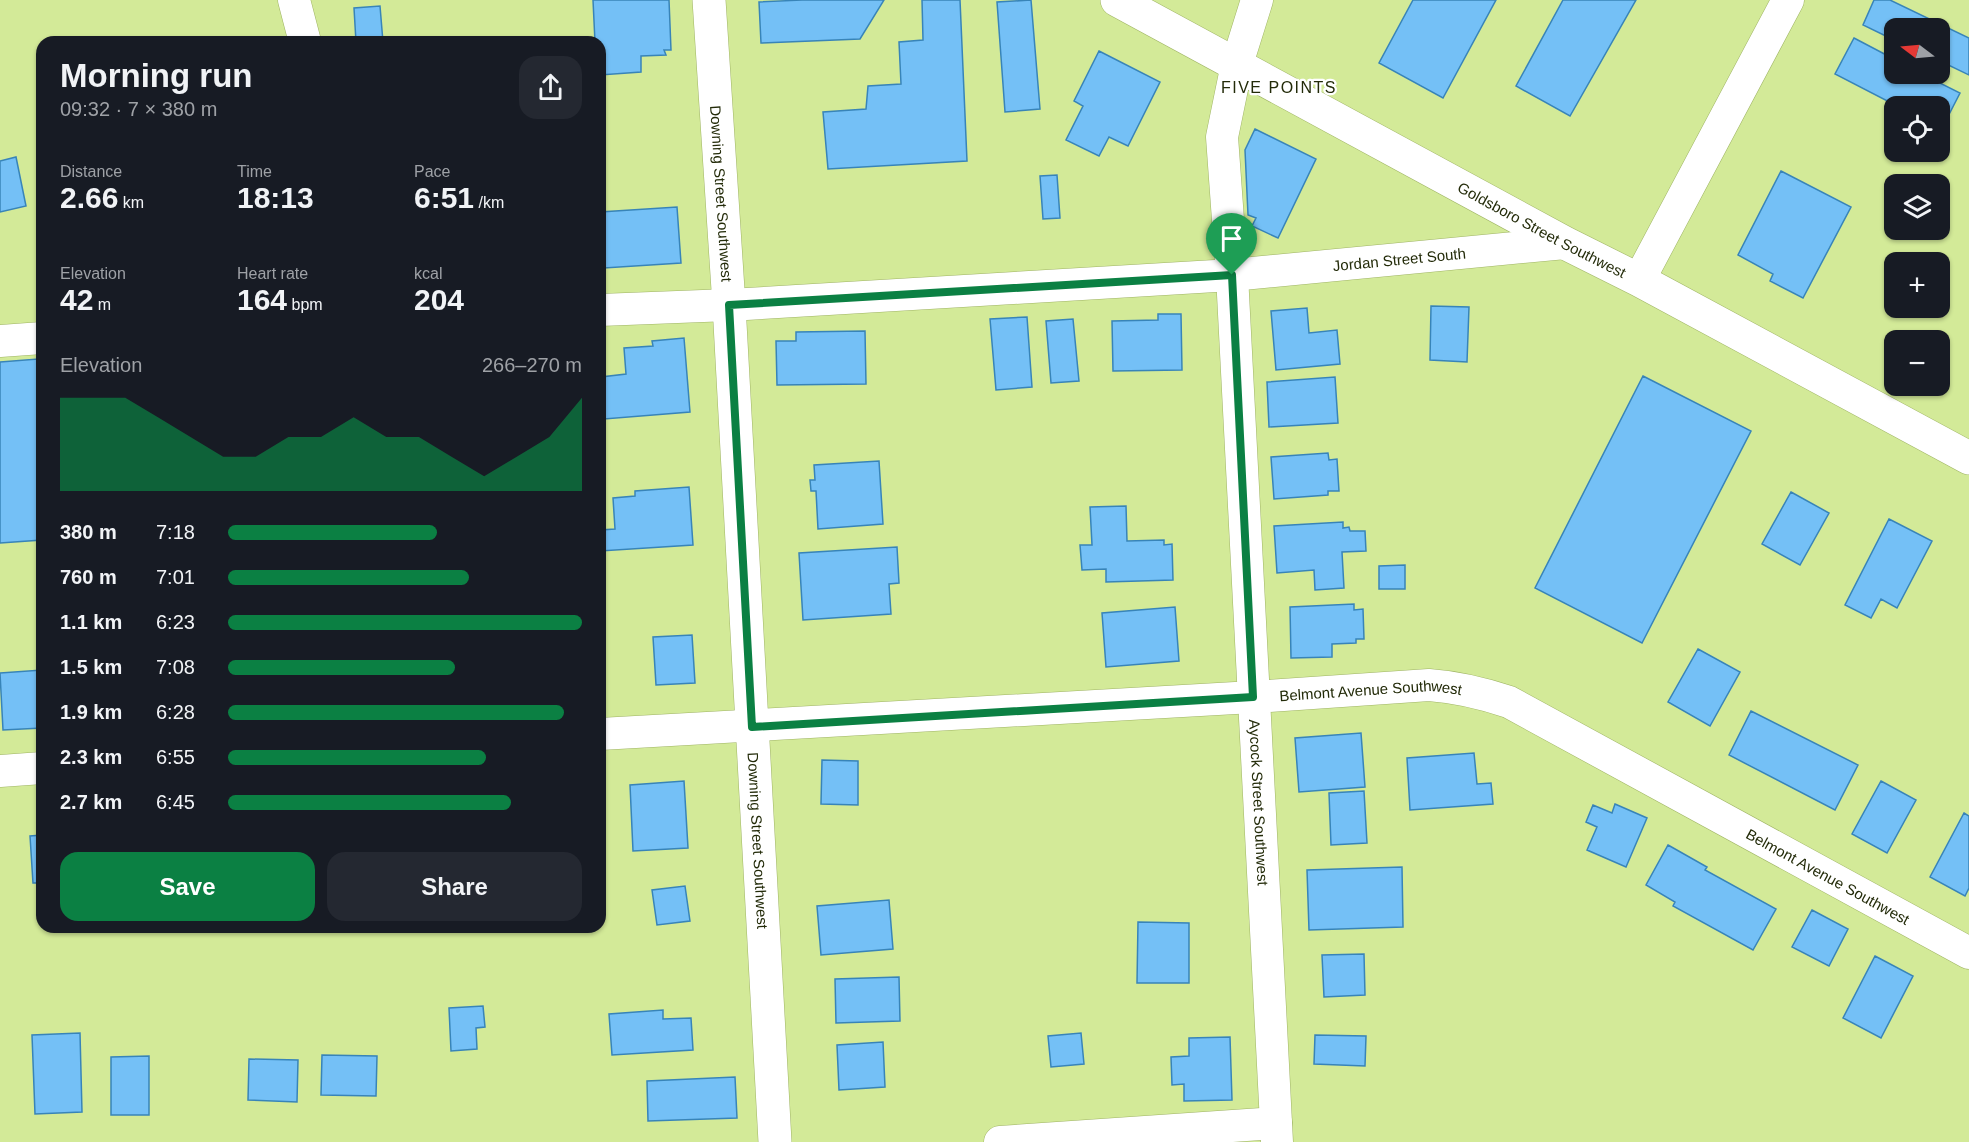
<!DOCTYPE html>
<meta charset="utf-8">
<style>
body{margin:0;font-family:Helvetica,sans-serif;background:#242831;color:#f1f3f6;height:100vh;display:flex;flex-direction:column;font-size:22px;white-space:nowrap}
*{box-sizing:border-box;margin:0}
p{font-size:20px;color:#9ea1a6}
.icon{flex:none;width:33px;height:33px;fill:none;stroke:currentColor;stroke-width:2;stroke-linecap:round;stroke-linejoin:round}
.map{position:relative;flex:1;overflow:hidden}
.sheet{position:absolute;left:36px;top:36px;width:570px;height:897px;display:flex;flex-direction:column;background:#171b24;border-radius:18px;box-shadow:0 2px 4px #0004}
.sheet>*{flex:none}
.needle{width:39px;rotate:286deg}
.tools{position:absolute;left:1884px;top:18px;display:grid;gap:12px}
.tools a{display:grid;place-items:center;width:66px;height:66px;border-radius:12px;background:#171b24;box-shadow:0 2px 4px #0004;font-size:30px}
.pin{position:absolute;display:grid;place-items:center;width:51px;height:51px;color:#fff;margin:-62px -26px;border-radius:50% 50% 50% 0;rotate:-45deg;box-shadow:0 0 6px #0007}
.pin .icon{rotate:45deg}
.round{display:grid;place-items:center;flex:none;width:63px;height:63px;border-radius:18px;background:#242831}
.headline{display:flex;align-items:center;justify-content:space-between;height:102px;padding:0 24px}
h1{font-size:33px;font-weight:600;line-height:45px}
.figures{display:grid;grid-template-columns:repeat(3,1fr);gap:9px;height:102px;padding:6px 24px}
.figures div{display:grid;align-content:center}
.figures b{font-size:30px;font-weight:600}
.figures small{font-size:16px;font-weight:400}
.figures p{font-size:16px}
.chart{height:168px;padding:12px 24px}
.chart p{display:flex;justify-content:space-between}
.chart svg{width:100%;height:108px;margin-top:6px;fill:#0b8043;opacity:.7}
.button{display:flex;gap:12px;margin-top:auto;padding:12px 24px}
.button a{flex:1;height:69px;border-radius:18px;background:#0b8043;color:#fff;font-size:24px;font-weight:600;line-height:69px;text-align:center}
.button a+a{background:#242831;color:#f1f3f6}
ul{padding:0 24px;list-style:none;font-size:20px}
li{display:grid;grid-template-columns:96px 72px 1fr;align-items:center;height:45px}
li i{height:15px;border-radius:8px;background:#0b8043}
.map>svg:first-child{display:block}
</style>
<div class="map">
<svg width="1969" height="1142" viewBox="0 0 1969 1142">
<rect width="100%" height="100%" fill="#d3ea98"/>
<path fill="#74c0f6" stroke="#3884b8" stroke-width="1.5" d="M593 0H669L671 50H664L666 55 641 56V72L600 75V42H595Z
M802 0H884L860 39 761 43 759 2Z
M922 0H960L967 161 828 169 823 112 866 109 868 86 901 84 899 42 923 40Z
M1031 0 1040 109 1005 112 997 2Z
M1413 0H1496L1443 98 1379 63Z
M1563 0H1636L1570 116 1516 86Z
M1874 0H1890L1969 38V75L1940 61V28H1894V40L1863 25Z
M380 6 383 42H356L354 8Z
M1854 38 1894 59V74H1922L1960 93 1941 130 1940 106H1897L1835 74Z
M1099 51 1160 82 1128 146 1109 137 1099 156 1066 140 1083 106 1074 101Z
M1255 129 1316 159 1278 238 1252 226 1256 218 1248 215 1245 150Z
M16 157 26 206 0 212V161Z
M1781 171 1851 207 1803 298 1770 281 1773 274 1738 255Z
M1057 175 1060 218 1043 219 1040 176Z
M677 207 681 263 604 268 603 255 600 256V212Z
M1431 306 1469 307 1467 362 1430 360Z
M1307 308 1309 333 1337 330 1340 364 1276 370 1271 311Z
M1158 314H1181L1182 370 1113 371 1112 321 1158 320Z
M1027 317 1032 387 996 390 990 319Z
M1073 319 1079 381 1051 383 1046 321Z
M865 331 866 384 777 385 776 341H796V332Z
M684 338 690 412 604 419 601 377 626 374 624 348 653 346 652 341Z
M38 359 39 373H42V540L0 543V362Z
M1643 376 1751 431 1642 643 1535 588Z
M1335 377 1338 423 1269 427 1267 382Z
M1328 453 1329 460 1337 459 1339 491H1328V495L1274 499 1271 457Z
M879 461 883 524 818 529 816 491H811L810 480H815L814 465Z
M689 487 693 545 600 551V530L615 529 613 498 635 496V491Z
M1791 492 1829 513 1800 565 1762 544Z
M1126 506 1127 541 1164 540V545L1172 544 1173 580 1106 582V569L1082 570 1080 545H1092L1090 507Z
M1889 519 1932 541 1897 608 1881 599 1871 618 1845 605Z
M1343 522V528L1349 527 1350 531H1365L1366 551 1342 552 1344 588 1315 590 1314 570 1277 573 1274 526Z
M897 547 899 583 889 584 891 614 803 620 799 553Z
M1405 565V589H1379V566Z
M1354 604V610L1363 609 1364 639H1356V643L1332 644V657L1291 658 1290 607Z
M1175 607 1179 661 1106 667 1102 613Z
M692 635 695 683 656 685 653 637Z
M1698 649 1740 672 1710 726 1668 702Z
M42 670V728L3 730 0 673Z
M1751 711 1858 765 1835 810 1729 755Z
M1361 733 1365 787 1299 792 1295 738Z
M1474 753 1477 784 1491 783 1493 804 1410 810 1407 758Z
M822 760 858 761V805L821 804Z
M684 781 688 848 633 851 630 785Z
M1881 781 1916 800 1887 853 1852 834Z
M1364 791 1367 843 1331 845 1329 793Z
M1615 804 1647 818 1626 867 1587 850 1597 827 1586 822 1593 805 1612 813Z
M1964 813 1969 816V888L1965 896 1930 877Z
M42 835V883H33L30 836Z
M1668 845 1707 867 1705 870 1776 909 1753 950 1673 906 1675 902 1646 885Z
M1402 867 1403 927 1309 930 1307 870Z
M685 886 690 921 657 925 652 890Z
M889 900 893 949 821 955 817 906Z
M1812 910 1848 929 1829 966 1792 947Z
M1138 922 1189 923V983H1137Z
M49 927H94V928L50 931Z
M1364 954 1365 995 1324 997 1322 955Z
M1875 956 1913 976 1881 1038 1843 1018Z
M899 977 900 1021 836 1023 835 979Z
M483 1006 485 1027 476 1028 477 1049 451 1051 449 1008Z
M663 1010V1019L691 1018 693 1050 612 1055 609 1014Z
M80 1033 82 1112 35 1114 32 1035Z
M1081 1033 1084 1064 1051 1067 1048 1036Z
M1315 1035 1366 1036 1365 1066 1314 1064Z
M1230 1037 1232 1100 1184 1101V1084L1172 1085 1171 1057 1189 1056V1038Z
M883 1042 885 1087 839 1090 837 1045Z
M322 1055 377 1056 376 1096 321 1095Z
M149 1056V1115H111V1057Z
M249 1059 298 1060 297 1102 248 1100Z
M735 1077 737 1118 648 1121 647 1081Z"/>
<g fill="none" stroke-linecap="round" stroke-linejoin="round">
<defs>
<g id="street">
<path d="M294 0 305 42"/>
<path id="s1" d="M1257 0 1237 64 1222 137 1232 275 1277 1142"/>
<path d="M1639 280 1788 0"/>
<path id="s2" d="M600 310 729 305 1232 275 1565 243"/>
<path d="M0 341 42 338"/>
<path id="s3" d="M600 734 1253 697 1429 685C1457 687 1482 693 1509 702L1969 953"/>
<path d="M0 771 42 768"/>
<path d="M1000 1142 1276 1123"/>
</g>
<g id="secondary">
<path id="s4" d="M709 0 729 305 775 1142"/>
<path id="s5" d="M1117 0 1565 243 1639 280 1969 458"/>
</g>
</defs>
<use href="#street" stroke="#9fb464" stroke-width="33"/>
<use href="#secondary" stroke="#9fb464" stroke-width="34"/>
<use href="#street" stroke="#fff" stroke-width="32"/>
<use href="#secondary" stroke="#fff" stroke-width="33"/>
</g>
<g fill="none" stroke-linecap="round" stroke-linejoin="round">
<defs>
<path id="route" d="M1232 275 1253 697 752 727 729 305Z"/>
</defs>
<use href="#route" stroke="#fff" stroke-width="12"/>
<use href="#route" stroke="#0b8043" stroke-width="8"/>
</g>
<g text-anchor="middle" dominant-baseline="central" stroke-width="4.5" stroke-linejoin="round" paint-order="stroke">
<g font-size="15" fill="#232b09" stroke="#fff">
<text stroke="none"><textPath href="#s4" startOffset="194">Downing Street Southwest</textPath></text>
<text stroke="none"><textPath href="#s5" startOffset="483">Goldsboro Street Southwest</textPath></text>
<text stroke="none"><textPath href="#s2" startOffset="801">Jordan Street South</textPath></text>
<text stroke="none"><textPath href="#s3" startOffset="772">Belmont Avenue Southwest</textPath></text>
<text stroke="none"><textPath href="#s1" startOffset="808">Aycock Street Southwest</textPath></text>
<text stroke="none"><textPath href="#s4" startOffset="842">Downing Street Southwest</textPath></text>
<text stroke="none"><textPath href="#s3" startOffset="1276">Belmont Avenue Southwest</textPath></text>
</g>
<g font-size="16" letter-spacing="1.5" fill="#232b09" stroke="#fff">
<text x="1279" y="87">FIVE POINTS</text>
</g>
</g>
</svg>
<div class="tools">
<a><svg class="needle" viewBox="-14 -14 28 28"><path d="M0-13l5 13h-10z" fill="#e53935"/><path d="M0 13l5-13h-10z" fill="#9ea1a6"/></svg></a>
<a><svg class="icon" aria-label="locate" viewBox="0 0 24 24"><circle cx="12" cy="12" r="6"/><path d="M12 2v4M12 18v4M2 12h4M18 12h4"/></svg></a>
<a><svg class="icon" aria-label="layers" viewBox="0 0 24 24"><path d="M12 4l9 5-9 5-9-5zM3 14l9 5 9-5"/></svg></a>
<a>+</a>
<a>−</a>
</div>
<div class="pin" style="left:1232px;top:275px;background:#1e9e55"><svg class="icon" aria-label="arrive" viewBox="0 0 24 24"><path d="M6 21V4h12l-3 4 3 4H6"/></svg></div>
<section class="sheet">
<div class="headline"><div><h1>Morning run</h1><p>09:32 · 7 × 380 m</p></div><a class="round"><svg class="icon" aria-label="share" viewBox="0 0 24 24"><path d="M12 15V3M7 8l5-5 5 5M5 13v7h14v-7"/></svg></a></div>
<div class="figures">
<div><p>Distance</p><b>2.66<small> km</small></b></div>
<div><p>Time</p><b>18:13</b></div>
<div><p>Pace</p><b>6:51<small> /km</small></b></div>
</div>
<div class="figures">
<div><p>Elevation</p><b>42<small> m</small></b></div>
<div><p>Heart rate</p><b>164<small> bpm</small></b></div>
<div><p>kcal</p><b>204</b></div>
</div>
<div class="chart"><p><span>Elevation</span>266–270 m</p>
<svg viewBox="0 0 160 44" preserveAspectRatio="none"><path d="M0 44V6L10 6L20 6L30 14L40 22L50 30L60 30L70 22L80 22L90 14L100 22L110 22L120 30L130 38L140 30L150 22L160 6V44z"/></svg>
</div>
<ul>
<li><b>380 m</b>7:18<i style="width:59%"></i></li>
<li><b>760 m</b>7:01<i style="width:68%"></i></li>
<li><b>1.1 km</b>6:23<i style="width:100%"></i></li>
<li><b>1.5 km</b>7:08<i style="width:64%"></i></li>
<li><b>1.9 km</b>6:28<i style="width:95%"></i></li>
<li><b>2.3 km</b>6:55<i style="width:73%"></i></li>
<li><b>2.7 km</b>6:45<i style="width:80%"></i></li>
</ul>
<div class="button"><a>Save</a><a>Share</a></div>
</section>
</div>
